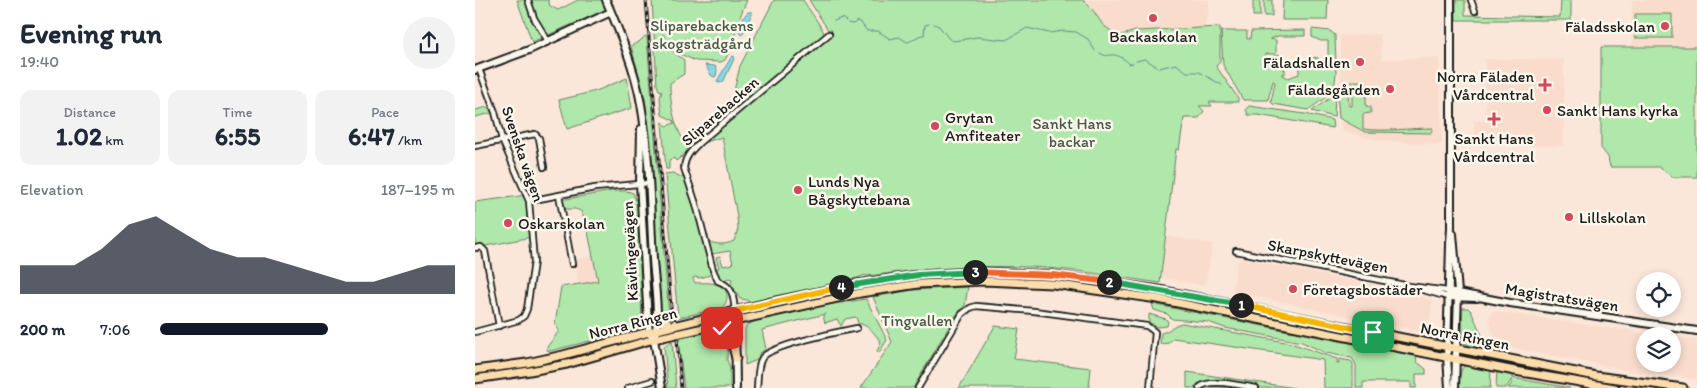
<!DOCTYPE html>
<meta charset="utf-8">
<style>
body{margin:0;font-family:Itim,sans-serif;background:#f2f2f3;color:#1f2937;height:100vh;display:flex;flex-direction:column;font-size:19px;white-space:nowrap}
*{box-sizing:border-box;margin:0}
p{font-size:16px;color:#747a83}
.icon{flex:none;width:28px;height:28px;fill:none;stroke:currentColor;stroke-width:2;stroke-linecap:round;stroke-linejoin:round}
.map{position:relative;flex:1;overflow:hidden}
.side{display:flex;flex-direction:column;background:#fff;width:475px}
.side>*{flex:none}
.tools{position:absolute;left:1161px;top:272px;display:grid;gap:10px}
.tools a{display:grid;place-items:center;width:45px;height:45px;border-radius:50%;background:#fff;box-shadow:0 2px 8px #0003;font-size:25px}
.pin{position:absolute;display:grid;place-items:center;width:42px;height:42px;color:#fff;margin:-21px;border-radius:10px;box-shadow:0 2px 8px #0006}
.km{position:absolute;width:25px;height:25px;margin:-12px;border-radius:50%;background:#222;color:#fff;font-size:14px;line-height:25px;text-align:center}
.round{display:grid;place-items:center;flex:none;width:52px;height:52px;border-radius:26px;background:#f2f2f3}
.overview{display:flex;align-items:center;justify-content:space-between;height:85px;padding:0 20px}
h1{font-size:28px;font-weight:700;line-height:38px}
.metrics{display:grid;grid-template-columns:repeat(3,1fr);gap:8px;height:85px;padding:5px 20px}
.metrics div{display:grid;align-content:center;border-radius:12px;background:#f2f2f3;text-align:center}
.metrics b{font-size:25px;font-weight:700}
.metrics small{font-size:14px;font-weight:400}
.metrics p{font-size:14px}
.chart{height:140px;padding:10px 20px}
.chart p{display:flex;justify-content:space-between}
.chart svg{width:100%;height:90px;margin-top:5px;fill:#111827;opacity:.7}
ul{padding:0 20px;list-style:none;font-size:16px}
li{display:grid;grid-template-columns:80px 60px 1fr;align-items:center;height:38px}
li i{height:12px;border-radius:6px;background:#111827}
main{display:flex;flex:1;min-height:0}
.map>svg:first-child{display:block}
</style>
<main>
<section class="side">
<div class="overview"><div><h1>Evening run</h1><p>19:40</p></div><a class="round"><svg class="icon" aria-label="share" viewBox="0 0 24 24"><path d="M12 15V3M7 8l5-5 5 5M5 13v7h14v-7"/></svg></a></div>
<div class="metrics">
<div><p>Distance</p><b>1.02<small> km</small></b></div>
<div><p>Time</p><b>6:55</b></div>
<div><p>Pace</p><b>6:47<small> /km</small></b></div>
</div>
<div class="chart"><p><span>Elevation</span>187–195 m</p>
<svg viewBox="0 0 160 44" preserveAspectRatio="none"><path d="M0 44V30L10 30L20 30L30 22L40 10L50 6L60 14L70 22L80 26L90 26L100 30L110 34L120 38L130 38L140 34L150 30L160 30V44z"/></svg>
</div>
<ul>
<li><b>200 m</b>7:06<i style="width:57%"></i></li>
</ul>
</section>
<div class="map">
<svg width="1222" height="388" viewBox="0 0 1222 388">
<rect width="100%" height="100%" fill="#fae7d9"/>
<filter id="ink" filterUnits="userSpaceOnUse"><feTurbulence type="fractalNoise" baseFrequency=".02" numOctaves="2"/><feDisplacementMap in="SourceGraphic" scale="10" xChannelSelector="R" yChannelSelector="G"/><feConvolveMatrix kernelMatrix="1 2 1 2 8 2 1 2 1" color-interpolation-filters="sRGB"/></filter>
<g filter="url(#ink)">
<path fill="#fadccc" fill-rule="evenodd" d="M608 0H734V11L729 28 661 31 643 36 628 25 617 9Z
M1157 0H1222V47H1157Z
M905 34 907 59 964 58 967 144H951L902 140 866 130 865 35Z
M1010 59H1089V146L1014 144 999 139V121H1011Z
M690 236 738 244 730 286 686 278Z
M118 256 123 281 103 284 100 260Z
M766 258 913 288 958 300 955 319 949 332 757 292 762 263Z
M1017 311 1222 340V379L1166 373 1023 345 1014 322ZM1170 336H1198V364H1170Z"/>
<path fill="#b0e7aa" stroke="#668263" d="M42 0H73L75 6 83 10 103 0H136L139 6 57 42Z
M177 0H272L264 19 256 49 250 60 246 62 221 61 205 54 187 34 191 46 209 60V74L195 83C195 106 200 131 215 150L201 161 199 158 194 160V169H191L187 123 188 122 191 126 200 123 198 120 187 115 185 98 187 91 184 90 182 85Z
M299 0H328L346 27 349 33 347 37 262 108 259 91 265 66Z
M334 0H608L617 9 628 25 643 36 661 31 745 27V62L741 66 763 98V102H734L737 106H724L729 111 724 118H709L704 150 701 149 685 283C642 277 599 269 556 267 501 265 447 269 392 276L390 275 382 278 275 303 272 300 265 299 256 284 257 279 254 278 249 280 243 277 240 269 244 268 241 257 245 256 248 266 258 264 255 251 236 254 233 241C242 245 250 245 259 241L263 229 262 216 247 137 228 143 329 59 355 35 357 30H353Z
M778 0H785V16H778Z
M789 0H797V16H789Z
M808 0H853L852 20H807Z
M981 0H990V15L1085 17 1086 0H1096V20H981Z
M1160 14H1197V38H1160Z
M837 29 855 31 860 35C860 50 863 73 859 86 856 96 841 104 833 110L798 104 796 102 800 82 798 81 793 100H768L748 65 746 31H772V39H775L776 31 830 30V36H803L795 39 801 40V54H790V58H797L804 54 811 65 808 69H810V74H806L813 78 824 74V65H830L831 67 836 65 841 66 842 60 839 59V57L843 58 844 62 853 66V41H846L837 37Z
M170 36 172 37 194 317 193 320H191L186 315 173 122 170 99 156 46 165 41Z
M1126 47H1222V177H1197L1184 167H1135L1133 157 1126 148Z
M152 78 157 108 92 129 84 100 121 91Z
M877 81H891V106L896 107V113L888 114V129C910 132 935 128 958 128L956 133 890 132 864 118 862 91 873 93 874 106H877Z
M860 94 859 117 837 111Z
M774 106 830 114 857 120 858 128 783 115H773L771 109Z
M13 107 17 113 0 117V110Z
M198 173 212 180 236 272 235 275 225 278 219 277 218 279 220 283C226 283 235 282 241 284 253 287 255 298 248 307L203 318 190 174Z
M138 191H152L158 193 163 205 167 324 159 330 75 351 72 350V347L84 331 80 324 86 287 123 281 112 227 106 211 100 209H89L88 202 91 199Z
M52 195 57 237 0 248V202Z
M493 287 490 305 479 318 438 388H386L417 342 398 297 437 290Z
M391 299 412 340 404 353 402 351 406 343C400 333 394 326 383 323L381 317 370 319 366 326 362 319 350 323 348 315 350 314 287 330 291 349 285 353 282 360 270 365V329L272 325 281 321 352 305Z
M677 304 941 356 942 362 951 369V374H941V388H936V382H888V388H881V365L877 358 851 353 827 342 750 328 733 322 697 319 692 314 679 310Z
M987 308H993L996 311 1013 349 1000 348 989 343 988 338Z
M674 314 691 319 693 322 692 326 682 327 674 322Z
M707 323 816 343 862 359V363H864V359L876 361 878 364V388H849L848 360 698 338 694 343 685 344 686 333C695 331 698 325 707 323Z
M520 326 544 329 539 359 616 368 614 388H484Z
M239 331H244L251 334 253 341 252 360 255 368V388H209L203 340H205V338Z
M197 341 201 388H193L189 346Z
M990 365 1016 370 1015 388H984C985 380 984 370 990 365Z
M1022 370 1039 373 1038 378 1095 388H1033L1037 383V379L1031 388H1021Z
M712 372 820 388H712Z"/>
<path fill="#88d8e4" stroke="#5d8d94" d="M273 12H277V14L267 35 264 33C266 26 267 17 273 12Z
M257 56 260 57 248 82 244 83 242 81Z
M230 65 240 66 242 70 241 76 239 77 236 75Z"/>
<g fill="none" stroke-linecap="round" stroke-linejoin="round">
<path stroke="#5d8d94" stroke-width="1" d="M359 21 367 18 371 21
M373 23 378 24 382 21 386 23 392 31H403L415 39 424 37 432 42C439 41 441 35 449 35L450 25 454 24
M459 24 464 26 474 39 479 41 502 37 531 40 552 28 574 33 588 31 601 32 613 39 620 51
M625 53C633 58 633 54 640 55 646 56 650 60 655 64L658 63
M661 61 670 59 684 68 701 64 712 72H724L728 74
M731 76 747 85"/>
<defs>
<path id="street" d="M53 0 59 18 73 41
M996 0 1000 11
M0 146 60 134 64 138 69 167
M84 195 97 264
M54 201 120 188 174 183
M0 248 6 247 10 251 24 326
M761 251 934 286 973 291
M948 290 973 297
M260 311C258 296 259 287 243 281L238 270 221 204 209 168C210 156 217 150 225 142L354 34
M0 332 44 320 49 316 52 309 59 262 54 201 27 140 20 112 4 69
M153 388 177 381
M282 388C283 379 282 366 287 358 294 346 366 331 382 328
M443 388 487 314 495 308 501 306 559 311 672 326 680 332 675 388
M724 388C734 377 766 386 781 388"/>
<path id="secondary" d="M131 0C145 33 160 69 166 104 175 155 175 208 178 259 179 279 185 317 180 335
M0 70 54 50 136 12
M166 129 165 183 173 322 174 332 179 339 187 388
M978 234 983 292 980 388
M973 291 1035 303 1222 331
M973 297 1002 298
M260 311 261 388
M974 388 972 356 975 244 976 228V0"/>
<path id="primary" d="M181 315 187 322 198 323
M238 326C258 331 256 341 261 358
M0 370 52 363 88 355 174 332 292 303 382 284 443 275 507 272 578 275 684 290 1121 376 1208 388
M0 379 55 371 92 364 179 339 385 293 443 284 508 281 578 284 683 299 1040 371 1140 388"/>
</defs>
<use href="#street" stroke="#1c1c1c" stroke-width="8"/>
<use href="#secondary" stroke="#1c1c1c" stroke-width="10"/>
<use href="#primary" stroke="#1c1c1c" stroke-width="11"/>
<use href="#street" stroke="#fbf7ec" stroke-width="4.5"/>
<use href="#secondary" stroke="#fbf7ec" stroke-width="6"/>
<use href="#primary" stroke="#fddcac" stroke-width="7"/>
<defs>
<path id="rail" d="M171 0 197 320
M202 339 206 388"/>
</defs>
<use href="#rail" stroke="#1c1c1c" stroke-width="3"/>
<use href="#rail" stroke="#fbf7ec" stroke-width="1" stroke-dasharray="4" stroke-linecap="butt"/>
</g>
</g>
<g fill="none" stroke-linecap="round" stroke-linejoin="round" filter="url(#ink)">
<defs>
<path id="split-1" d="M766 305 898 332"/>
<path id="split-2" d="M634 282 766 305"/>
<path id="split-3" d="M500 272 578 275 634 282"/>
<path id="split-4" d="M366 287 443 275 500 272"/>
<path id="split-5" d="M247 328 238 326 260 320V311L366 287"/>
</defs>
<use href="#split-1" stroke="#fff" stroke-width="10"/>
<use href="#split-2" stroke="#fff" stroke-width="10"/>
<use href="#split-3" stroke="#fff" stroke-width="10"/>
<use href="#split-4" stroke="#fff" stroke-width="10"/>
<use href="#split-5" stroke="#fff" stroke-width="10"/>
<use href="#split-1" stroke="#f5b400" stroke-width="6"/>
<use href="#split-2" stroke="#22a559" stroke-width="6"/>
<use href="#split-3" stroke="#f0652b" stroke-width="6"/>
<use href="#split-4" stroke="#22a559" stroke-width="6"/>
<use href="#split-5" stroke="#f5b400" stroke-width="6"/>
</g>
<g fill="#d1495b" stroke="#fbf7ec" stroke-width="2">
<circle cx="678" cy="18" r="5"/>
<circle cx="1190" cy="26" r="5"/>
<circle cx="885" cy="62" r="5"/>
<path d="M1067.5 77.5h5v5h5v5h-5v5h-5v-5h-5v-5h5z"/>
<circle cx="915" cy="89" r="5"/>
<circle cx="1072" cy="110" r="5"/>
<path d="M1016.5 111.5h5v5h5v5h-5v5h-5v-5h-5v-5h5z"/>
<circle cx="460" cy="126" r="5"/>
<circle cx="323" cy="190" r="5"/>
<circle cx="1094" cy="217" r="5"/>
<circle cx="33" cy="223" r="5"/>
<circle cx="818" cy="289" r="5"/>
</g>
<g text-anchor="middle" dominant-baseline="central" stroke-width="5" stroke-linejoin="round" paint-order="stroke">
<g font-size="16" fill="#485947" stroke="#fbf7ec">
<text x="227" y="25">Sliparebackens<tspan x="227" dy="18">skogsträdgård</tspan></text>
<text x="597" y="123">Sankt Hans<tspan x="597" dy="18">backar</tspan></text>
<text x="442" y="320">Tingvallen</text>
</g>
<g font-size="16" fill="#1c1c1c" stroke="#fbf7ec" text-anchor="start">
<text x="1180" y="26" text-anchor="end">Fäladsskolan</text>
<text x="678" y="36" text-anchor="middle">Backaskolan</text>
<text x="875" y="62" text-anchor="end">Fäladshallen</text>
<text x="1059" y="76" text-anchor="end">Norra Fäladen<tspan x="1059" dy="18">Vårdcentral</tspan></text>
<text x="905" y="89" text-anchor="end">Fäladsgården</text>
<text x="1082" y="110">Sankt Hans kyrka</text>
<text x="470" y="117">Grytan<tspan x="470" dy="18">Amfiteater</tspan></text>
<text x="1019" y="138" text-anchor="middle">Sankt Hans<tspan x="1019" dy="18">Vårdcentral</tspan></text>
<text x="333" y="181">Lunds Nya<tspan x="333" dy="18">Bågskyttebana</tspan></text>
<text x="1104" y="217">Lillskolan</text>
<text x="43" y="223">Oskarskolan</text>
<text x="828" y="289">Företagsbostäder</text>
</g>
<g font-size="16" fill="#1c1c1c" stroke="#fbf7ec">
<text transform="translate(245 111) rotate(-41)">Sliparebacken</text>
<text transform="translate(48 154) rotate(71)">Svenska vägen</text>
<text transform="translate(155 251) rotate(-93)">Kävlingevägen</text>
<text transform="translate(853 256) rotate(11)">Skarpskyttevägen</text>
<text transform="translate(1087 297) rotate(9)">Magistratsvägen</text>
<text transform="translate(158 323) rotate(-14)">Norra Ringen</text>
<text transform="translate(990 336) rotate(11)">Norra Ringen</text>
</g>
</g>
</svg>
<div class="tools">
<a><svg class="icon" aria-label="locate" viewBox="0 0 24 24"><circle cx="12" cy="12" r="6"/><path d="M12 2v4M12 18v4M2 12h4M18 12h4"/></svg></a>
<a><svg class="icon" aria-label="layers" viewBox="0 0 24 24"><path d="M12 4l9 5-9 5-9-5zM3 14l9 5 9-5"/></svg></a>
</div>
<div class="pin" style="left:898px;top:332px;background:#1e9e55"><svg class="icon" aria-label="arrive" viewBox="0 0 24 24"><path d="M6 21V4h12l-3 4 3 4H6"/></svg></div>
<div class="pin" style="left:247px;top:328px;background:#d93025"><svg class="icon" aria-label="check" viewBox="0 0 24 24"><path d="M5 12l5 5 9-10"/></svg></div>
<b class="km" style="left:766px;top:305px">1</b>
<b class="km" style="left:634px;top:282px">2</b>
<b class="km" style="left:500px;top:272px">3</b>
<b class="km" style="left:366px;top:287px">4</b>
</div>
</main>
